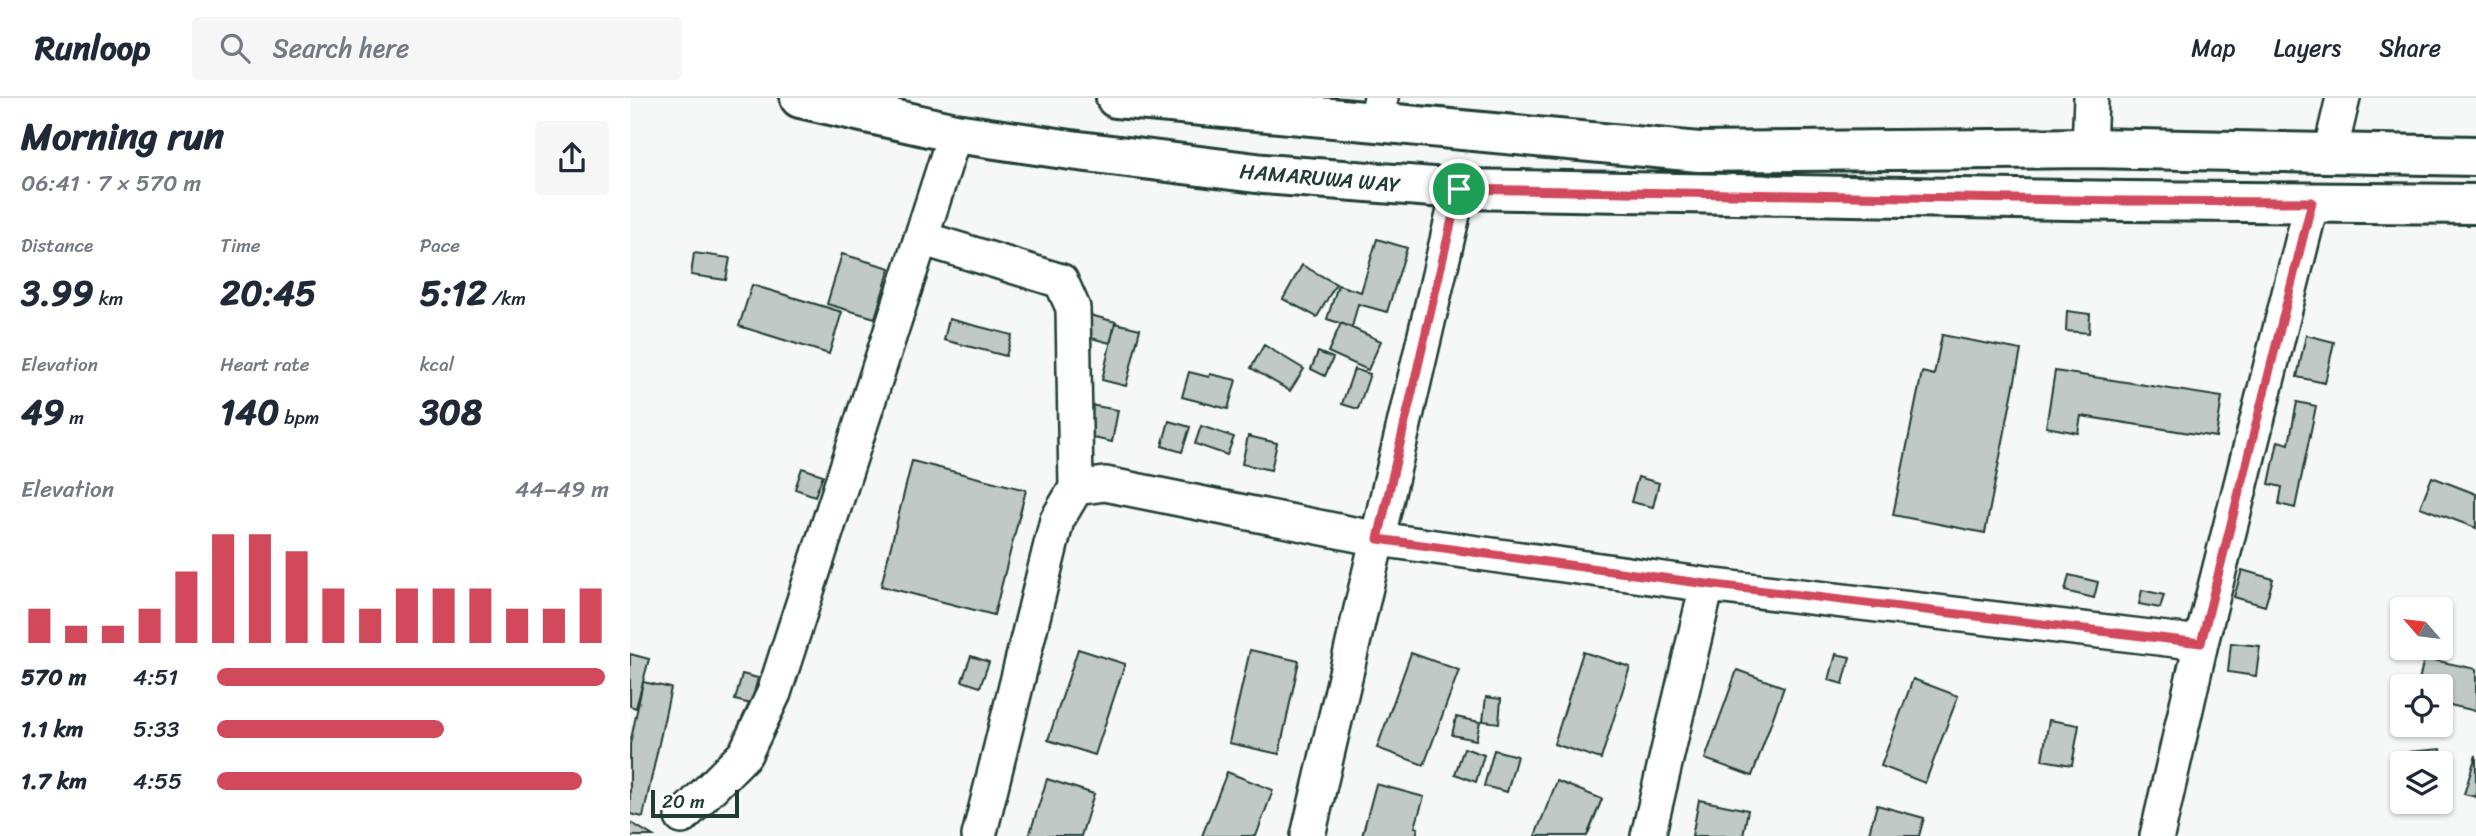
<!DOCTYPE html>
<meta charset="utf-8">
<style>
body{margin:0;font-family:Sriracha,sans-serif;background:#f6f6f7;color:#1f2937;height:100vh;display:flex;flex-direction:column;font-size:26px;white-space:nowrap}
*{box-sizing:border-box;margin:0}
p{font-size:23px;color:#747a83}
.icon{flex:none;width:38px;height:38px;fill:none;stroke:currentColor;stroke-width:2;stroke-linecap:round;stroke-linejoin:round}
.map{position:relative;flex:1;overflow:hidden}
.sheet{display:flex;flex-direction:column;background:#fff;width:630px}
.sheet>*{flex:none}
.needle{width:46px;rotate:298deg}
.controls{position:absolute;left:1760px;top:499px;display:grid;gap:14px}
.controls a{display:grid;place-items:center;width:63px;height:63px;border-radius:7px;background:#fff;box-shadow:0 2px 5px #0004;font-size:35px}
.scale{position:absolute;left:21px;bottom:18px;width:88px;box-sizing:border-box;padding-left:7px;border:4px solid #1f3d34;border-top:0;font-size:19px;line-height:24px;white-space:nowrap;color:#1f3d34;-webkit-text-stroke:5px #fff;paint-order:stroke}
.pin{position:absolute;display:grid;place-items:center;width:60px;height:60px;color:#fff;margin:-30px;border:4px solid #fff;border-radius:50%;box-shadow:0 2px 7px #0007}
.round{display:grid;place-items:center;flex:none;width:74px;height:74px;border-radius:7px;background:#f6f6f7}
.summary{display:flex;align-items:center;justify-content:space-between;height:119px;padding:0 21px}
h1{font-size:38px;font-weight:700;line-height:52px}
.stats{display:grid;grid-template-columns:repeat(3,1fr);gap:10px;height:119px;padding:7px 21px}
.stats div{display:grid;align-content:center}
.stats b{font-size:35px;font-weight:700}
.stats small{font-size:19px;font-weight:400}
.stats p{font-size:19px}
.chart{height:196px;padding:14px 21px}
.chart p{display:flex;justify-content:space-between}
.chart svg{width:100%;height:126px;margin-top:7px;stroke:#d1495b;stroke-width:6}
ul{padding:0 21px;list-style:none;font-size:23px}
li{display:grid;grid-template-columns:112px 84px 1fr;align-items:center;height:52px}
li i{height:18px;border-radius:9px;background:#d1495b}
header{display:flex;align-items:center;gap:42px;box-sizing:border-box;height:98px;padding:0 35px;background:#fff;border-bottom:2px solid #e0e1e3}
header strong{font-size:33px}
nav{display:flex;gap:38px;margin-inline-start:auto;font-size:24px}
.search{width:490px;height:63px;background:#f6f6f7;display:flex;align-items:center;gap:18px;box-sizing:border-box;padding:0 24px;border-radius:7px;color:#747a83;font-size:26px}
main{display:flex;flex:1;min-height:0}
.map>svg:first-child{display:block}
</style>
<header>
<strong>Runloop</strong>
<div class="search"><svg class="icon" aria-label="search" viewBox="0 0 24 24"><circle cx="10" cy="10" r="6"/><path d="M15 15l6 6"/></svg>Search here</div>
<nav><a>Map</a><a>Layers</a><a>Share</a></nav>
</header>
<main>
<section class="sheet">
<div class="summary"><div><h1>Morning run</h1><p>06:41 · 7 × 570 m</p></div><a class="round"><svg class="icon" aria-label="share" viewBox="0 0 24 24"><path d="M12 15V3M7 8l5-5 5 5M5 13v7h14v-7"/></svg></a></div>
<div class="stats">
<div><p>Distance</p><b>3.99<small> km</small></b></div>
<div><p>Time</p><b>20:45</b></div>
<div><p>Pace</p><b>5:12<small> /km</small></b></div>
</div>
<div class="stats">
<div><p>Elevation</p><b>49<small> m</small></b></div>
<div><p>Heart rate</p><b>140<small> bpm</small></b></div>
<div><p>kcal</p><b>308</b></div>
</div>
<div class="chart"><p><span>Elevation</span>44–49 m</p>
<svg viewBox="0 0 160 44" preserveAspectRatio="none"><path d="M5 44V32M15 44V38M25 44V38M35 44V32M45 44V19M55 44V6M65 44V6M75 44V12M85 44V25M95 44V32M105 44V25M115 44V25M125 44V25M135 44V32M145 44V32M155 44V25"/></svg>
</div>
<ul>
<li><b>570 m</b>4:51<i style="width:99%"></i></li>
<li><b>1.1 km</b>5:33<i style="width:58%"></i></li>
<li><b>1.7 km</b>4:55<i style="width:93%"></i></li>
</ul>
</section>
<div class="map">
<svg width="1846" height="738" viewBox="0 0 1846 738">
<rect width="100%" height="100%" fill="#f6f7f7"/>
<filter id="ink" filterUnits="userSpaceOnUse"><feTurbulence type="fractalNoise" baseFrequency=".0143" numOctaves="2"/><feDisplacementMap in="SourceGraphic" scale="14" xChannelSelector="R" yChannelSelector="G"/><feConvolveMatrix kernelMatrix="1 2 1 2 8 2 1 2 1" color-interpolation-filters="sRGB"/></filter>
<g filter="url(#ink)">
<path fill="#c0c9c6" stroke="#1f3d34" stroke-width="2" d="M747 141 777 150 757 214 728 206 722 229 697 221 708 187 731 194Z
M64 155 100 160 96 182 61 177Z
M212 156 260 170 245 220 197 206Z
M672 167 706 186 687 219 653 201Z
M122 187 212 214 199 256 109 228Z
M1437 213 1460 216 1459 235 1436 233Z
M460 217 486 224 480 245 454 238Z
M319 221 382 237 376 258 314 242Z
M485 225 510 231 496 288 472 282Z
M711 225 751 243 738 272 698 254Z
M1312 237 1391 252 1355 435 1263 417 1292 274 1304 277Z
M1676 237 1704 244 1695 285 1667 279Z
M634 247 674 271 660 293 621 270Z
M688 254 703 260 695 278 681 271Z
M724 271 740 276 728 311 712 306Z
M1425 273 1592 299 1586 339 1451 318 1448 335 1416 329Z
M559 274 579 279 580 276 606 282 598 311 552 299Z
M1667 304 1686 308 1665 410 1649 406 1652 389 1639 386 1648 343 1659 346Z
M460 307 488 312 482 344 454 338Z
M539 323 560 329 552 354 532 348Z
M571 328 604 339 597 357 565 346Z
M618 338 647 345 641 372 612 366Z
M282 363 396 392 364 517 251 488Z
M172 370 193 377 185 398 165 391Z
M1008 379 1029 385 1023 409 1001 404Z
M1802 379 1846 396V430L1790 409Z
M1612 472 1643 481 1635 508 1604 499Z
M1439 477 1468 484 1464 500 1435 493Z
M1512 492 1534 497 1530 510 1509 506Z
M1601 545 1630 548 1626 578 1598 574Z
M448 551 495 566 465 657 418 642Z
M620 552 669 563 649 656 599 645Z
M953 554 1000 569 971 661 924 646Z
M781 555 829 572 794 667 747 650Z
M0 556 19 561 6 610 0 608Z
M1206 556 1220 559 1213 586 1199 582Z
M341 558 359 564 350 589 332 583Z
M1794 560 1846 571V613L1811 605V588H1788Z
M1107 572 1154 589 1122 678 1075 661Z
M112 576 128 580 121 606 105 602Z
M1283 581 1328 598 1295 685 1251 668Z
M13 584 41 590 13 719 0 716V646Z
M856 599 871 601 869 625 853 623Z
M826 619 850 624 846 642 822 637Z
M1419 622 1449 627 1442 667 1412 662Z
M834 650 854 657 846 684 825 676Z
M1811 651 1814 682 1811 683V665H1780L1779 654Z
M864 652 887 658 877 694 854 688Z
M1846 657V699L1834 696Z
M597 674 643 692 626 738H572Z
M417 681 464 696 451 738H399Z
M927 683 972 701 957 738H905Z
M746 686 794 699 785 729 788 730 786 738H732Z
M1069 702 1118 712 1113 738H1062Z
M1247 707 1294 720 1289 738H1238Z
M0 724 23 738H0Z"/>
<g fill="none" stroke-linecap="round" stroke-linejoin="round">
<defs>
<path id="minor" d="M745 26 751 0
M1459 50 1461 0
M1700 55 1713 0
M291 140 431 183 443 210 446 390 427 422 349 738
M446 390 475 386 748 441 1077 487 1571 545
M52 719 115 656 144 595 325 35
M678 738 829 91
M1018 738 1077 487
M1527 738 1571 545 1682 104"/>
<path id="major" d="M170 0 325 35 441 52 634 76 829 91 1497 103 1846 106
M486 0 1069 54 1459 50 1846 58"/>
</defs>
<use href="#minor" stroke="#1f3d34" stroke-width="38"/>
<use href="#major" stroke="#1f3d34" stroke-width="44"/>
<use href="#minor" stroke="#fff" stroke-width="33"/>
<use href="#major" stroke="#fff" stroke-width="38"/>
</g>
</g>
<g fill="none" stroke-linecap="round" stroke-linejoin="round" filter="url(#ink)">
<defs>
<path id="route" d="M829 91 1497 103 1682 104 1571 545 1077 486 748 441Z"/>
</defs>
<use href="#route" stroke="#fff" stroke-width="14"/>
<use href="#route" stroke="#d1495b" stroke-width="9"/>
</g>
<g text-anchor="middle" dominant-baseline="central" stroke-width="5" stroke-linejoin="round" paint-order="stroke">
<g font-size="21" fill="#1f3d34" stroke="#fff">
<text transform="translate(690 80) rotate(5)">HAMARUWA WAY</text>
</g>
</g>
</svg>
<div class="controls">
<a><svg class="needle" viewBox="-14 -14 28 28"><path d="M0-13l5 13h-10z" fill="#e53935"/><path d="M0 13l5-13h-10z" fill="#747a83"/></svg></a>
<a><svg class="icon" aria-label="locate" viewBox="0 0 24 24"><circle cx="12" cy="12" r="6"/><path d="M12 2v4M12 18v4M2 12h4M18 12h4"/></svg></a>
<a><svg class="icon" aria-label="layers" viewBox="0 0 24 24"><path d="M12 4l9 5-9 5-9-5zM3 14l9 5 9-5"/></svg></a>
</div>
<div class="scale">20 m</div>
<div class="pin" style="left:829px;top:91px;background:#1e9e55"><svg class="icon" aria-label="arrive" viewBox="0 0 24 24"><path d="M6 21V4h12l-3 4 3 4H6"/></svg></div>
</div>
</main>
